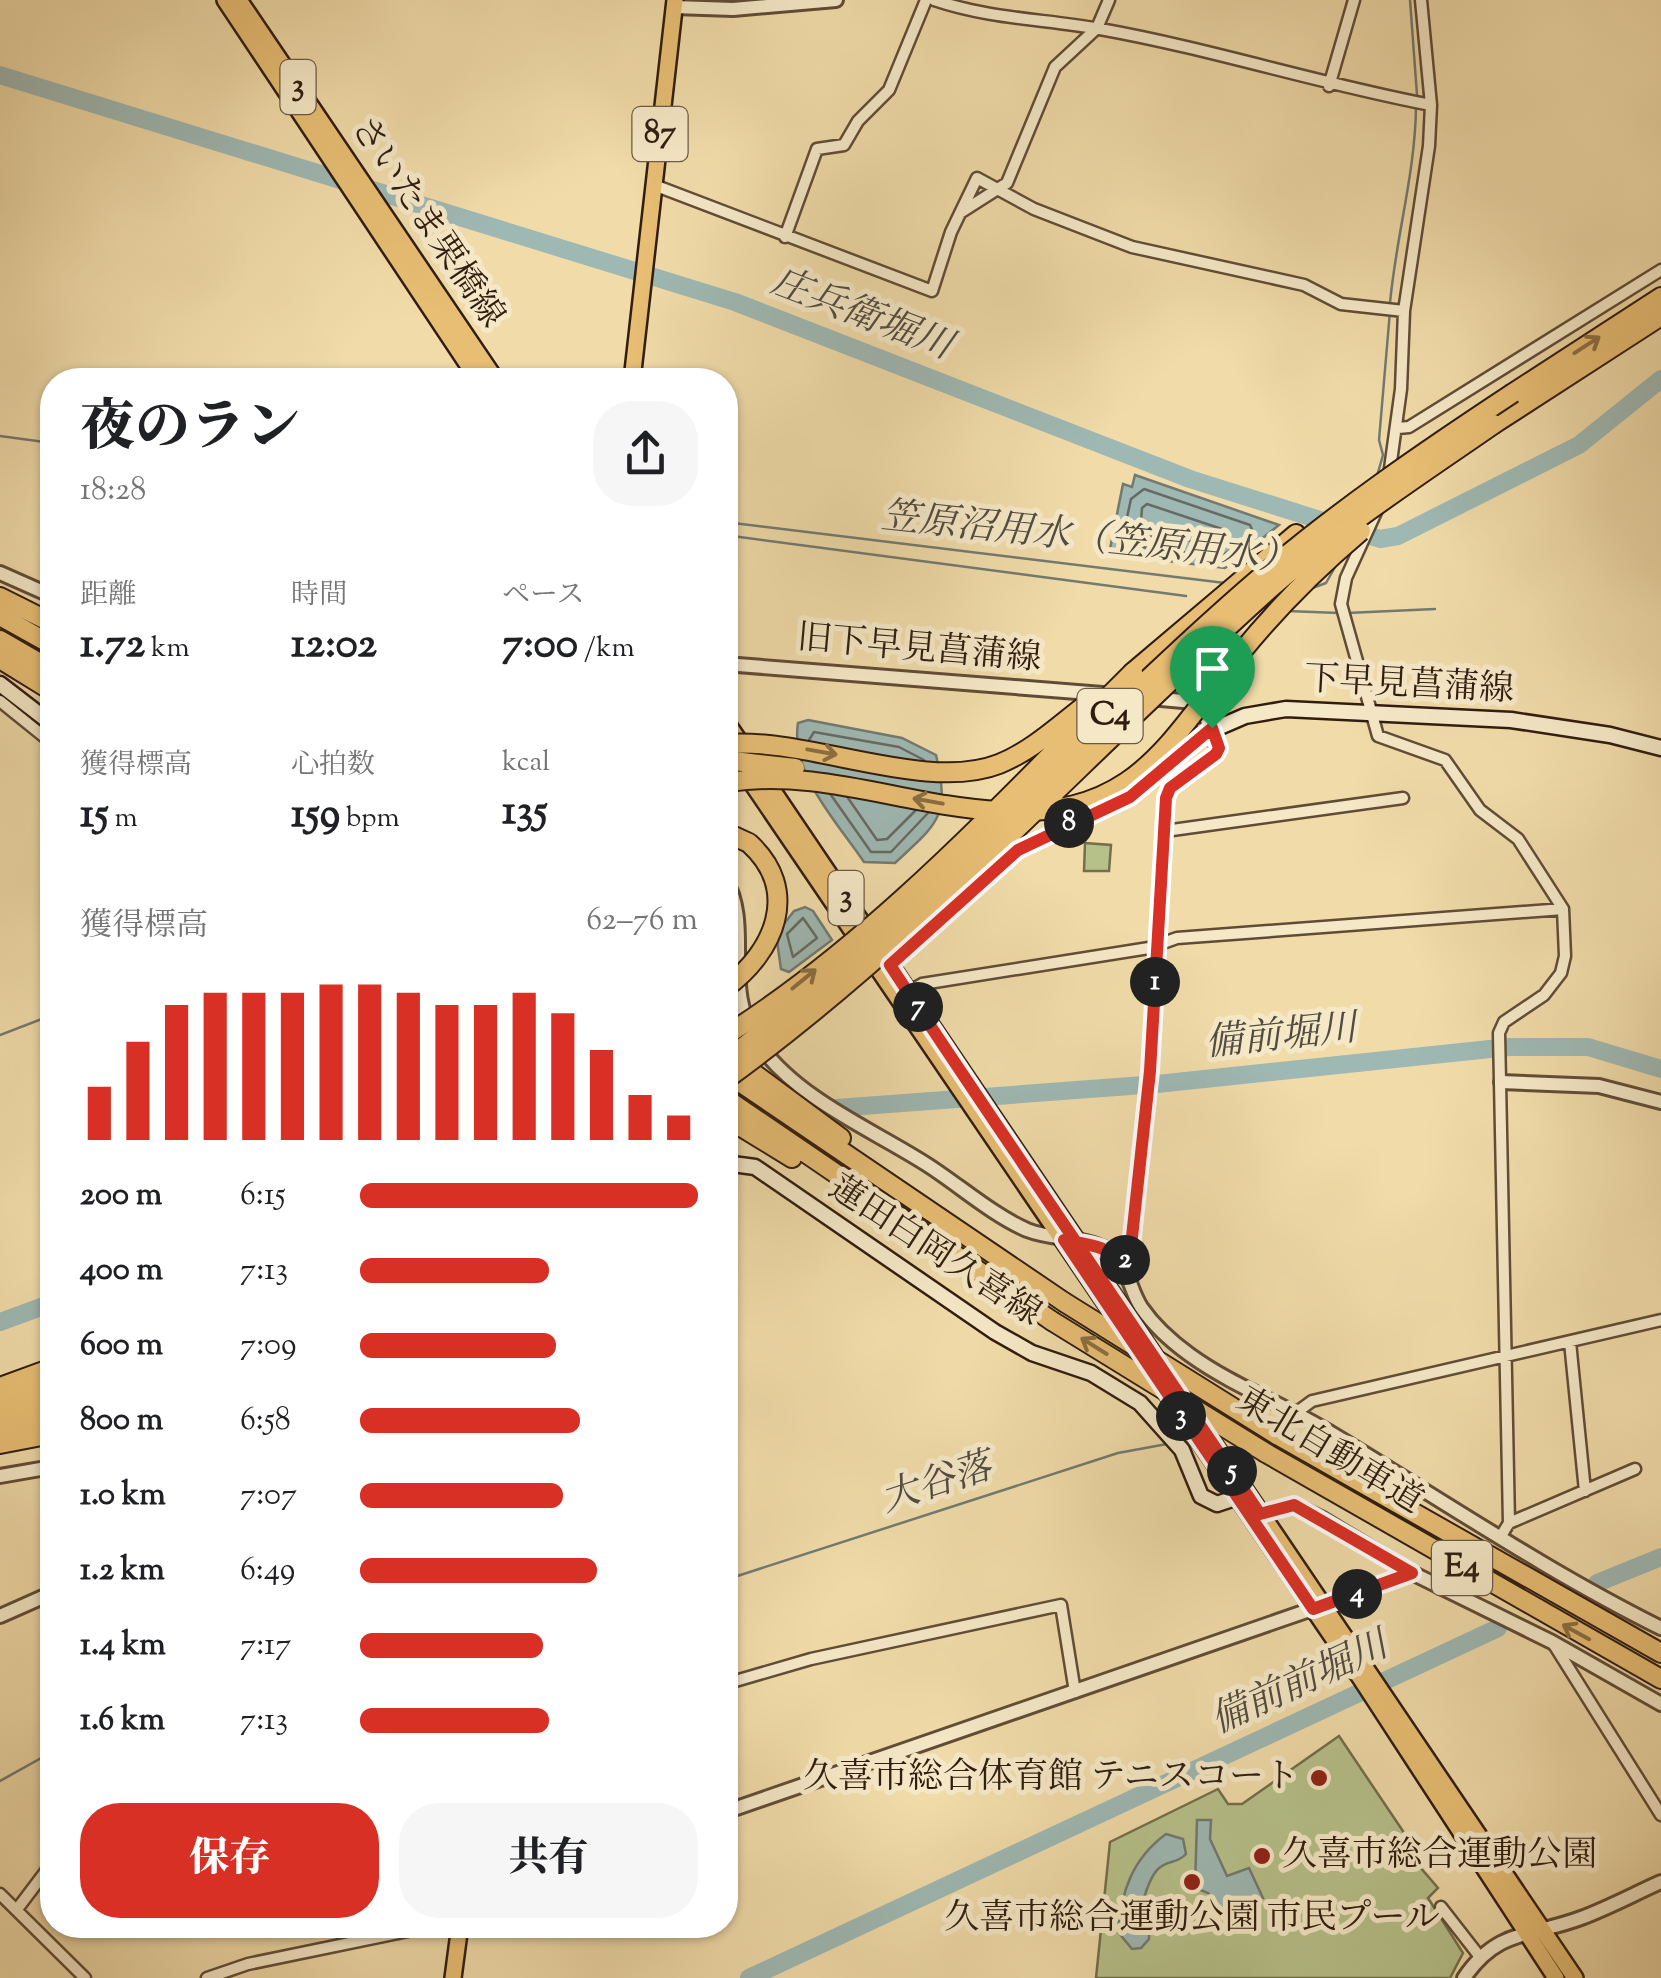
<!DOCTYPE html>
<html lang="ja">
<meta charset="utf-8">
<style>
body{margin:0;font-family:"Sorts Mill Goudy","Noto Serif JP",serif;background:#f6f6f6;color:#202124;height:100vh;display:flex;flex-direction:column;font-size:38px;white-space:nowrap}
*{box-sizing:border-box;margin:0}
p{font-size:32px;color:#757577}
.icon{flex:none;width:55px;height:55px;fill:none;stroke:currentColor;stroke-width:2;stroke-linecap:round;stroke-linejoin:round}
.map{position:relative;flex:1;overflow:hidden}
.panel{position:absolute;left:40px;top:368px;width:698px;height:1570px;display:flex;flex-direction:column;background:#fff;border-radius:40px;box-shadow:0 2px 8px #0004}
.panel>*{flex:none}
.pin{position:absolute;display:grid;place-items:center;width:85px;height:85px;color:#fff;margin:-102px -42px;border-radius:50% 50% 50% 0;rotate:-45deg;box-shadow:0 0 10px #0007}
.pin .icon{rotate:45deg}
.km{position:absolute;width:50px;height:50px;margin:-25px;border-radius:50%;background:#222;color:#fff;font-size:28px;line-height:50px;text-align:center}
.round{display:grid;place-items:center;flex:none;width:105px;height:105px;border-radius:40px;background:#f6f6f6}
.head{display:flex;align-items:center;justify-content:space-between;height:170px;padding:0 40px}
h1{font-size:55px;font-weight:800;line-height:75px}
.metrics{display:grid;grid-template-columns:repeat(3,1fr);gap:15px;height:170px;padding:10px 40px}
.metrics div{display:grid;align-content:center}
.metrics b{font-size:42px;font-weight:800}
.metrics small{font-size:28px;font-weight:400}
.metrics p{font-size:28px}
.chart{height:280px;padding:20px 40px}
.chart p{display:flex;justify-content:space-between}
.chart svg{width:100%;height:180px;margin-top:10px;stroke:#d93025;stroke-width:6}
.action{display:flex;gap:20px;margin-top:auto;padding:20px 40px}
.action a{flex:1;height:115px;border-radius:40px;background:#d93025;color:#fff;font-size:40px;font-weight:800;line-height:115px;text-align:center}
.action a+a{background:#f6f6f6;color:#202124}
ul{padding:0 40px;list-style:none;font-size:32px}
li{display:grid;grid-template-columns:160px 120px 1fr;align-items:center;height:75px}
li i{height:25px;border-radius:12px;background:#d93025}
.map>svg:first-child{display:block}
</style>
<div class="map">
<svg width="1661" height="1978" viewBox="0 0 1661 1978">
<rect width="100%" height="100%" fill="#f0dba9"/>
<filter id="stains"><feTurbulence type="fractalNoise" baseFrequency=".002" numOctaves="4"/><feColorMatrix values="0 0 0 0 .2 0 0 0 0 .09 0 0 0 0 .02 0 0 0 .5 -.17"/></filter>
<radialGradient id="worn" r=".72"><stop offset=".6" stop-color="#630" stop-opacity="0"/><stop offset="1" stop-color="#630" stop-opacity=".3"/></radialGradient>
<path fill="#b6c18a" stroke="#736f4d" stroke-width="2.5" d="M1085 843 1111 845 1109 871H1084Z
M1339 1736 1417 1852 1414 1860 1438 1888 1428 1898 1463 1953 1450 1978H1096L1110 1842 1218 1789 1228 1804H1242Z"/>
<path fill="#9eb8b3" stroke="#727a72" stroke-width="2.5" d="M1135 475 1279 525 1225 568 1109 554 1123 484 1132 487Z
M808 720 902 738 936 755C950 817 939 822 895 863L864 862C838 823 790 774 798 723Z
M805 907 813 911 832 940 789 972 781 969 776 934 794 911Z
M1197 1820H1211L1210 1839 1227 1876 1249 1868 1263 1898 1225 1912 1208 1893 1195 1888Z
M1166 1834 1183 1839 1186 1854C1177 1864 1167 1860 1158 1869 1149 1878 1142 1902 1141 1913L1149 1928V1939L1141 1948 1132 1949 1118 1932C1121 1892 1132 1859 1166 1834Z"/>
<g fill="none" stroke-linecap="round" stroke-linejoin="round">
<path stroke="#676a62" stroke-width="2.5" d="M1144 489 1250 525 1253 532 1221 557 1125 545 1122 540 1131 499Z
M1147 504 1225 530 1228 536 1217 544 1140 535 1142 508Z
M809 740 814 732 899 747 924 760
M831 795 871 852H891L928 813
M848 798 877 840 887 839 915 811
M803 918 817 938 793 957 787 934Z"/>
<path stroke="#727a72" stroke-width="2.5" d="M1410 0 1417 95
M1390 303C1396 237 1415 174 1416 108
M0 436 52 443
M1377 476 1383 455 1379 440 1390 311
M725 522 1225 583
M725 535 1186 596
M1307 590 1326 583 1339 560
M1287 611 1339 613
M1347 613 1435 609
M0 1035 52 1015
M725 1580 1118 1453 1167 1444
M0 1781 52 1752"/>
<path stroke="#9eb8b3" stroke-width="18" d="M0 75 735 302 1190 479 1380 539 1398 536 1579 445 1661 379
M743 1115 1157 1084 1509 1047H1588L1661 1069
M0 1322 52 1303
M1597 1583 1661 1557
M749 1978 1498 1628"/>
<defs>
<path id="minor" d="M934 0C990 19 1044 19 1100 29 1212 49 1320 84 1431 105
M1329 86 1354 0
M654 185 932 291 951 232 977 178 1034 209 1132 247 1304 285 1341 304 1404 311
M960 213 1007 183 1055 67 1097 28 1109 0
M785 237 817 149 844 145 858 121 889 90 926 0
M1398 428 1409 427 1661 270
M1389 476 1401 389 1404 311 1429 146 1431 105 1421 0
M1377 510 1346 578 1341 604 1378 736 1445 760 1480 810 1518 839 1563 909 1565 956 1561 973 1544 995 1504 1022 1499 1033 1509 1523 1501 1536
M0 701 52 743
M1165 831 1403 798
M908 992 922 984 1149 948 1177 938 1563 909
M1121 1263 1131 1245 1150 1071 1166 798 1170 788 1216 754 1213 728
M1570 1342 1585 1491
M1297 1412 1312 1401 1661 1320
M1509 1523 1635 1469
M1323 1605 1412 1573
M1553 1643 1661 1815
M725 1684 811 1659 1061 1605 1075 1692
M0 1894 85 1978
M1441 1907 1480 1957
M18 1908 52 1863
M207 1978 248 1964 437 1925"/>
<path id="tertiary" d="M674 7 733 9 836 0
M0 573 52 596
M725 664 1115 695
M1150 698 1194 702 1213 728
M725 879C754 929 719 988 760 1046 800 1100 871 1129 926 1164 959 1185 991 1214 1027 1230 1052 1240 1086 1237 1107 1250 1128 1262 1129 1289 1141 1307 1154 1326 1172 1342 1190 1355 1233 1386 1283 1404 1329 1432 1439 1498 1546 1571 1661 1628
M1501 1082 1599 1086 1661 1102
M0 1476 52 1467
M1261 1514 1294 1505 1321 1518 1412 1573 1552 1642 1661 1704
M0 1616 52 1593
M725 1812 1318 1607
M1464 1978C1498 1928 1531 1937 1581 1918 1608 1908 1634 1894 1661 1882"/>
<path id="secondary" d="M0 684 52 724
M881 970 1018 850 1130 797 1201 735 1245 716 1286 709 1511 720 1610 735 1661 748
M725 1163 755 1167 995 1332 1032 1353 1091 1373 1140 1403 1182 1450 1201 1496 1217 1504 1235 1498"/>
<path id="primary" d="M225 0 478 380
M239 0 496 380
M632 380 675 0
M725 720 1575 1978
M732 754 1361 1679 1556 1978
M453 1978 460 1925"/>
<path id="motorway" d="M1513 393 1661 297
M1494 424 1661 316
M0 597 52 623
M0 616 52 645
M0 640 52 670
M0 659 52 691
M1133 672 1296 534
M725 832 749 843
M733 1058 841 1138
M725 1072 1064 1302
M725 1098 1052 1321
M725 1117 792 1158
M0 1387 52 1368
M0 1402 52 1385
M0 1419 52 1403
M0 1432 52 1416
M1277 1435 1661 1653
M0 1444 52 1434
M1266 1453 1661 1679"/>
</defs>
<use href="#minor" stroke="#604c36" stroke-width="15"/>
<use href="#tertiary" stroke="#604c36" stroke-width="18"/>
<use href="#secondary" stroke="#301d10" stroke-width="19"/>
<use href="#primary" stroke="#301d10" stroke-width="20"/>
<use href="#motorway" stroke="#301d10" stroke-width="22"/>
<use href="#minor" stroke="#f5e8c7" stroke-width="10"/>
<use href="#tertiary" stroke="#f5e8c7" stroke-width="12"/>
<use href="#secondary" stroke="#f5e8c7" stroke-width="14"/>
<use href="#primary" stroke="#e8be74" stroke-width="15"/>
<use href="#motorway" stroke="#e8be74" stroke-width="18"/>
<defs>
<path id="motorway-bridge" d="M725 744C809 737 925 793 999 764 1032 751 1060 724 1088 703
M725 760 795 768
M729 782C820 768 910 807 1000 811 1135 818 1165 746 1239 655 1276 609 1316 569 1361 531
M725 988C775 952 801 890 749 843
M725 1036C879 939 1005 799 1133 672
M725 1060C920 920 1076 736 1257 580 1337 511 1425 451 1513 393
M725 1080C925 935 1089 750 1273 586 1342 526 1419 476 1494 424
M1064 1302 1277 1435
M1052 1321 1266 1453"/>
</defs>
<use href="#motorway-bridge" stroke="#301d10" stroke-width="22" stroke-linecap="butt"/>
<use href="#motorway-bridge" stroke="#e8be74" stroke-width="18"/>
</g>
<defs><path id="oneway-shaft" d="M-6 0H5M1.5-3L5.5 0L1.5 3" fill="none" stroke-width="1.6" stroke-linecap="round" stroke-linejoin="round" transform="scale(2.5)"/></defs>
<g stroke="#8c6e42">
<use href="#oneway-shaft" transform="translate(1587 345) rotate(-33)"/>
<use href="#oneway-shaft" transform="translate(822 752) rotate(10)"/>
<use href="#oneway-shaft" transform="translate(928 801) rotate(-170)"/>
<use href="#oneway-shaft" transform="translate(804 979) rotate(-39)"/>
<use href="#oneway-shaft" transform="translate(1094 1346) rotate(-148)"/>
<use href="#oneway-shaft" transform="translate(1576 1632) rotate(-151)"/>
</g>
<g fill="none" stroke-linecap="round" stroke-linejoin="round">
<defs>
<path id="route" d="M1212 728 1219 748 1216 754 1170 788 1166 798 1150 1071 1131 1246 1122 1263C1105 1244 1087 1245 1064 1240L1313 1609 1412 1573 1294 1505 1260 1514C1137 1330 1011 1149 890 965L1018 850 1130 797 1212 728"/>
</defs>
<use href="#route" stroke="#fff" stroke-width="20"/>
<use href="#route" stroke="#d93025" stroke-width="12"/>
</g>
<g fill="#8f2418" stroke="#f5e8c7" stroke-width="4">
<circle cx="1319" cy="1778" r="10"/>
<circle cx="1262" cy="1856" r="10"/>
<circle cx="1192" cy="1882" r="10"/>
</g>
<g text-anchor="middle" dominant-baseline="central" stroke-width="10" stroke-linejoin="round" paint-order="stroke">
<g fill="#f5e8c7" stroke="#6b5a47" stroke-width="2.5">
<rect x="280.5" y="60" width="35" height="54" rx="8"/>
<rect x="632.5" y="107" width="55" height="54" rx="8"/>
<rect x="1077.5" y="689" width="65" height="54" rx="8"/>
<rect x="828.5" y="871" width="35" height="54" rx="8"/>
<rect x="1432" y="1541" width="60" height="54" rx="8"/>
</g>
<g font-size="32" font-weight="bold" fill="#301d10">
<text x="298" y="87">3</text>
<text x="660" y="134">87</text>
<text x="1110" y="716">C4</text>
<text x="846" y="898">3</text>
<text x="1462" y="1568">E4</text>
</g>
<g font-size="35" fill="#301d10" stroke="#f5e8c7">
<text transform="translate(426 223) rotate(56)">さいたま栗橋線</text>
<text transform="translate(919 650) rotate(5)">旧下早見菖蒲線</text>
<text transform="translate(1409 686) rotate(3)">下早見菖蒲線</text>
<text transform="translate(934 1252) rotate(33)">蓮田白岡久喜線</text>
<text transform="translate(1329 1452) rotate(31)">東北自動車道</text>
</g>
<g font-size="35" fill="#301d10" stroke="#f5e8c7" text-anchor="end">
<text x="1299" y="1778">久喜市総合体育館 テニスコート</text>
<text x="1282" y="1856" text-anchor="start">久喜市総合運動公園</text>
<text x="1192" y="1919" text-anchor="middle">久喜市総合運動公園 市民プール</text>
</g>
<g font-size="38" font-style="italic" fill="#514c41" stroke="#f5e8c7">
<text transform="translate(861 316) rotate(21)">庄兵衛堀川</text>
<text transform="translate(1089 540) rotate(6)">笠原沼用水（笠原用水）</text>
<text transform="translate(1281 1038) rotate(-6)">備前堀川</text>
<text transform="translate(937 1485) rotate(-18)">大谷落</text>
<text transform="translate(1300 1685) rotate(-25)">備前前堀川</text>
</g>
</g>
<rect width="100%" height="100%" filter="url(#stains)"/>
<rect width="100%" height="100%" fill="url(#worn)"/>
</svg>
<div class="pin" style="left:1212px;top:728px;background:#1e9e55"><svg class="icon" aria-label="arrive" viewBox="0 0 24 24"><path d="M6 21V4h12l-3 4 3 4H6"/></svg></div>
<b class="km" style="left:1155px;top:982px">1</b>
<b class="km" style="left:1125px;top:1260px">2</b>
<b class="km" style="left:1181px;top:1416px">3</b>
<b class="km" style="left:1357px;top:1594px">4</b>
<b class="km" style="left:1232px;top:1471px">5</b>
<b class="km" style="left:918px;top:1007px">7</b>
<b class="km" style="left:1069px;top:823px">8</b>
<section class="panel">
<div class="head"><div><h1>夜のラン</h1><p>18:28</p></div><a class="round"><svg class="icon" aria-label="share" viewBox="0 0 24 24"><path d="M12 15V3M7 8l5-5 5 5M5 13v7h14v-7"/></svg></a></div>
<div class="metrics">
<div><p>距離</p><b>1.72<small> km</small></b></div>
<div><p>時間</p><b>12:02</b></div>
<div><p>ペース</p><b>7:00<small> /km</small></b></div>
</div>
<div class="metrics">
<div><p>獲得標高</p><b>15<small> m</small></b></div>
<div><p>心拍数</p><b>159<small> bpm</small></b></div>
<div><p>kcal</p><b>135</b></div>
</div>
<div class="chart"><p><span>獲得標高</span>62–76 m</p>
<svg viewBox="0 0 160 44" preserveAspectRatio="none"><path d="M5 44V31M15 44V20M25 44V11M35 44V8M45 44V8M55 44V8M65 44V6M75 44V6M85 44V8M95 44V11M105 44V11M115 44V8M125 44V13M135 44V22M145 44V33M155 44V38"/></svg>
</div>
<ul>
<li><b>200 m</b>6:15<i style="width:100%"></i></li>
<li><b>400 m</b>7:13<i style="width:56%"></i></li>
<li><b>600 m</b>7:09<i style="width:58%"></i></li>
<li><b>800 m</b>6:58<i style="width:65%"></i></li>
<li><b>1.0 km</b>7:07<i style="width:60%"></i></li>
<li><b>1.2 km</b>6:49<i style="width:70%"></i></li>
<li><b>1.4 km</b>7:17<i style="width:54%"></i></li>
<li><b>1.6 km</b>7:13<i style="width:56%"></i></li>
</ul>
<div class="action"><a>保存</a><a>共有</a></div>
</section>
</div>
